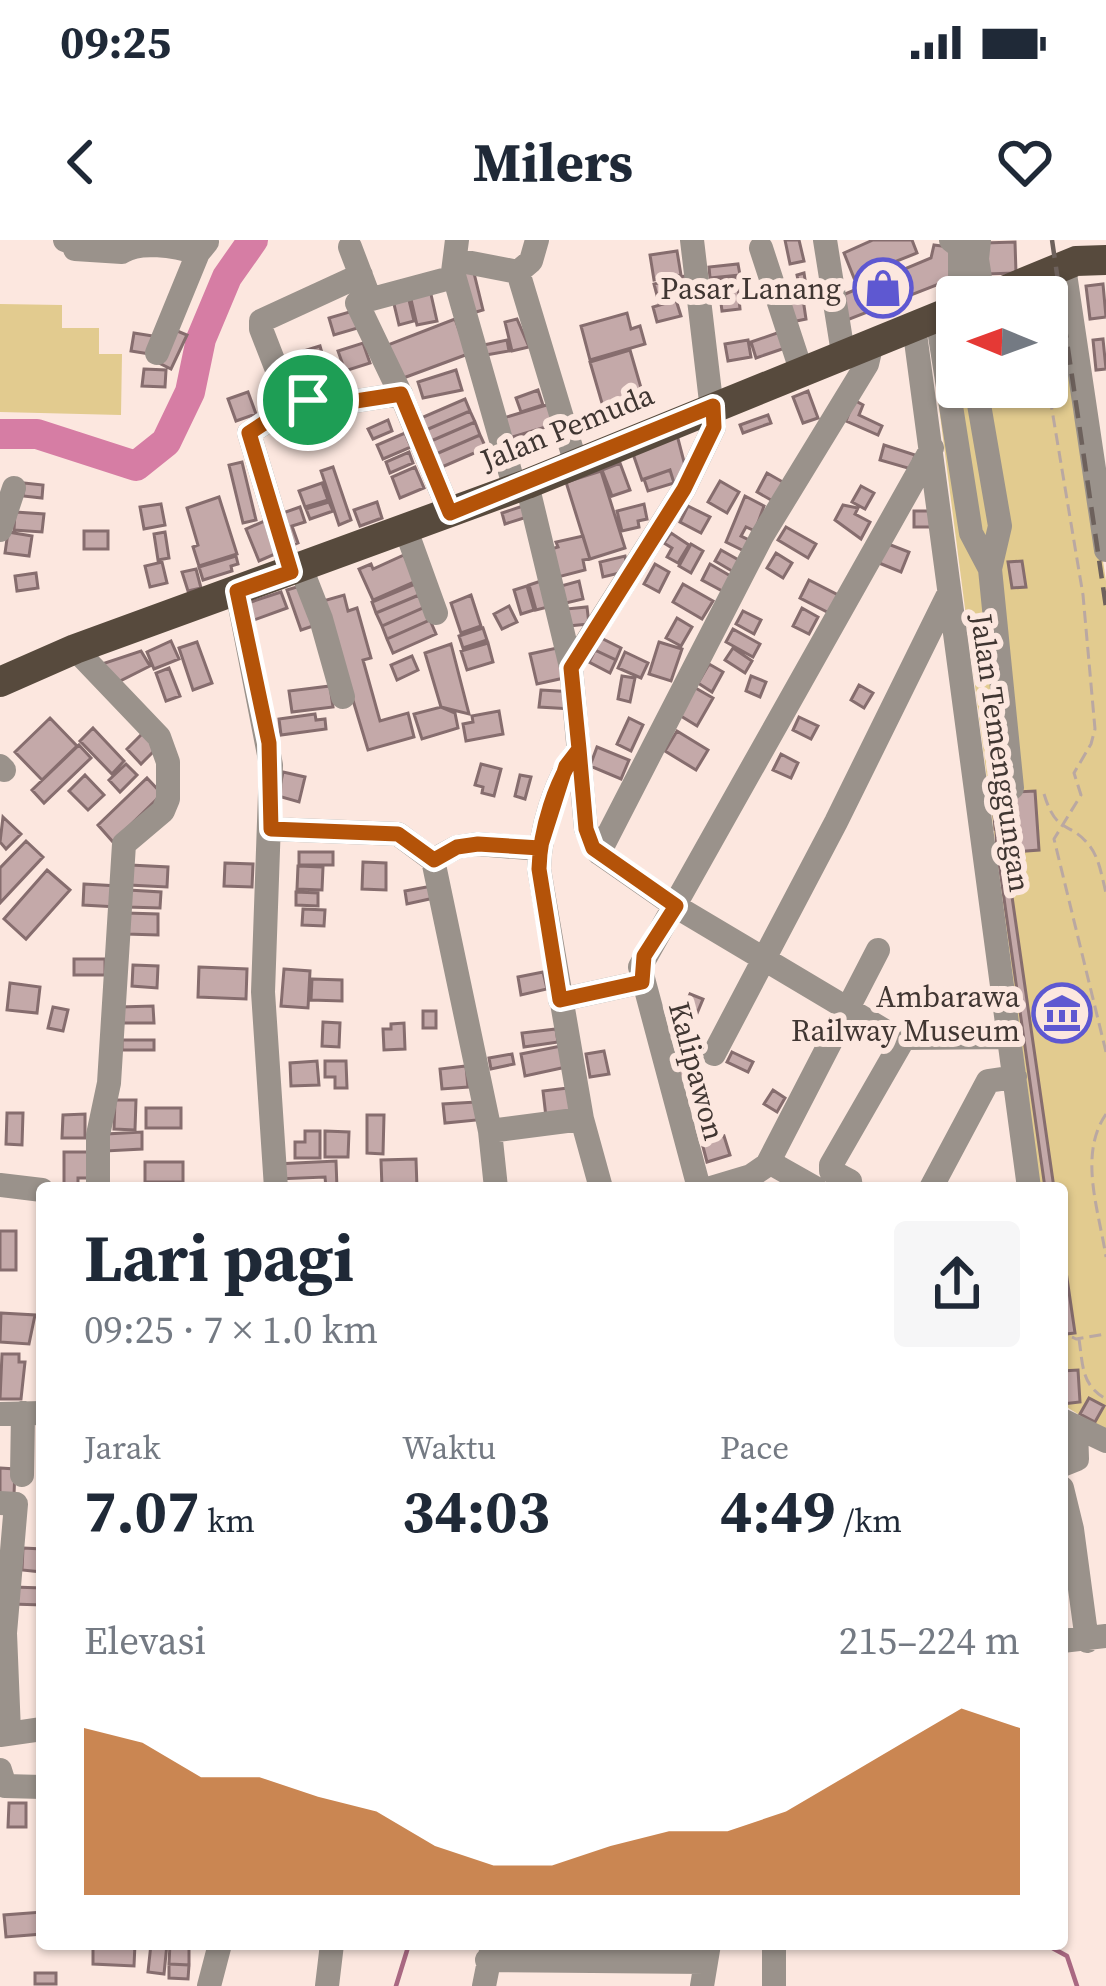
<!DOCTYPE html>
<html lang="id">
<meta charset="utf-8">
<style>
body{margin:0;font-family:"Source Serif 4",serif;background:#f6f6f7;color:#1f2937;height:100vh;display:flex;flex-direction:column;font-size:45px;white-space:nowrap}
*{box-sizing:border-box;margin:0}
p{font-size:39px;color:#747a83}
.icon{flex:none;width:66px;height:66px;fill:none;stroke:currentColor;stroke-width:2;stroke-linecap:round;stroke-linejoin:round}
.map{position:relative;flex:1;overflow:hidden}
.side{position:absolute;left:36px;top:942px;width:1032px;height:768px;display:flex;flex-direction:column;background:#fff;border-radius:12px;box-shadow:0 3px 9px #0004}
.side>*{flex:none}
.needle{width:78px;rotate:271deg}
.fabs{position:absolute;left:936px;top:36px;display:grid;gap:24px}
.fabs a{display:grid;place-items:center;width:132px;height:132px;border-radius:12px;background:#fff;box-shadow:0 3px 9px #0004;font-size:60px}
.pin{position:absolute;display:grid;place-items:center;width:102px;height:102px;color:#fff;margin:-51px;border:6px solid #fff;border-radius:50%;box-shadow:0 3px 12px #0007}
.round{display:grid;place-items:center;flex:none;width:126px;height:126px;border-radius:12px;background:#f6f6f7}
.headline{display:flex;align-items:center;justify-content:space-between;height:204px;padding:0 48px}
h1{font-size:66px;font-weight:700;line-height:90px}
.stats{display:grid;grid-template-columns:repeat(3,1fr);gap:18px;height:204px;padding:12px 48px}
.stats div{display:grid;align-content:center}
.stats b{font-size:60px;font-weight:700}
.stats small{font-size:33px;font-weight:400}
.stats p{font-size:33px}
.chart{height:336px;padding:24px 48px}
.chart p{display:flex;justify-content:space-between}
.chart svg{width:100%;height:216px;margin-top:12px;fill:#b45309;opacity:.7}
.status{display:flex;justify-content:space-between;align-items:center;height:84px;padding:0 60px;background:#fff;direction:ltr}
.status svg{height:33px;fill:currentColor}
header{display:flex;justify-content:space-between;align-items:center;height:156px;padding:0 48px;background:#fff;font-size:54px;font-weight:700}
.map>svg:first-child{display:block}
</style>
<div class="status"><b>09:25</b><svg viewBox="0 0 49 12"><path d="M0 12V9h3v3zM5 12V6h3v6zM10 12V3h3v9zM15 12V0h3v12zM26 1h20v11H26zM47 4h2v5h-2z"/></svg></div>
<header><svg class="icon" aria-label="back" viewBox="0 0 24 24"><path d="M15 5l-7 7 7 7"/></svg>Milers<svg class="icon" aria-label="heart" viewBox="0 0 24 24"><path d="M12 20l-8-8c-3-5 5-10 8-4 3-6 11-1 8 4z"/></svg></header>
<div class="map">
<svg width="1106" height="1746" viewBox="0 0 1106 1746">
<rect width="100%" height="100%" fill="#fce7df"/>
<path fill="#e2cb8f" d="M1060 40 1106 341V1192L1062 1164V948H1040L930 98 957 86V147H1047V57H1022Z
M0 64 62 65V88H99V114H122L121 175 0 172Z"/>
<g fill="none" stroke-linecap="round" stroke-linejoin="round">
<path stroke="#a96882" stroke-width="4.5" d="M1045 1704 1067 1716 1077 1746
M396 1746 409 1704"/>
<path stroke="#d67da4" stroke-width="30" d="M0 194H37L136 226 166 202 190 152 201 99 227 37 253 0"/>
</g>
<path fill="#c4a9a9" stroke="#866d6e" stroke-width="3" d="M785 0H799L804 21 790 24Z
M873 0H912L917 13 854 38 844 13Z
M1015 2 1016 33 985 34 984 3Z
M934 5 958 8 952 39 842 82 838 57 931 18Z
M677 11 681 35 654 40 650 15Z
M738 24 740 35 710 38 709 27Z
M473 29 483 70 466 75 456 33Z
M804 33 808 59H803L806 79 792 82 787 51 800 49 797 35Z
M692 34 697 52 659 63 654 44Z
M737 37 740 69 722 71 718 40Z
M1103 44 1106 77 1090 79 1086 46Z
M430 50 437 81 417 85 410 55Z
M408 56 414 81 399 85 393 60Z
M676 60 681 76 657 82 653 67Z
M356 70 361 87 334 95 329 78Z
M627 73 631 89 640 86 645 104 590 120 581 86Z
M455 79 468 114 398 140 385 106Z
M517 79 529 107 512 111 505 82Z
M170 88 187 95 171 129 155 121Z
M783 91 788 107 756 118 751 102Z
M134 93 159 97 156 115 131 111Z
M1103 99 1106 129 1096 130 1093 100Z
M507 100 509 111 486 115 484 105Z
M748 100 751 117 728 121 725 104Z
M363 103 370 123 345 131 338 111Z
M320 106 327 131 304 137 297 113Z
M630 110 646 165 606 177 590 122Z
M144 129 166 130 165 147 142 146Z
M456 130 462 150 423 158 418 142Z
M538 150 543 165 521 172 516 158Z
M808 151 818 178 803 183 793 157Z
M248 152 256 174 236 181 228 159Z
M465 159 470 171 426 190 421 178Z
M854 160 863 165 859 175 882 186 878 195 846 181Z
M553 163 559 183 506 199 500 179Z
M470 171 475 182 431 201 426 190Z
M768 175 771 183 743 193 740 185Z
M388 180 392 191 373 199 368 189Z
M475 182 480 195 436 214 431 201Z
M405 193 411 207 383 219 377 205Z
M480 195 486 208 442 227 436 214Z
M529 195 533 211 511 217 507 201Z
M677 195 688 237 674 243 670 230 642 240 632 211Z
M884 205 915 215 911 229 880 220Z
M409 212 413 223 390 233 386 222Z
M242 222 256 280 243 283 229 225Z
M620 223 630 250 612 256 602 230Z
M333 227 351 280 339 285 321 231Z
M415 227 424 248 400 258 392 237Z
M670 230 674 243 648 251 644 239Z
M601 231 625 308 590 319 566 242Z
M767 233 788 245 778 264 757 252Z
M720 241 739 252 727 273 708 262Z
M24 243 43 245 42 258 23 256Z
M322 243 328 260 305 267 299 251Z
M861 246 874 253 865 269 852 262Z
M745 256 764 266 755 291 746 287 741 296 749 300 744 311 726 302Z
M219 257 237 314 199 326 193 307 198 305 187 268Z
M329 262 333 271 310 279 306 269Z
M377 262 382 278 360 286 354 270Z
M161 264 165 285 144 289 140 267Z
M644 264 647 279 638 281 639 287 622 291 617 271Z
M843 265 858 268 855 274 870 282 861 299 835 280Z
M523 266 527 277 505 284 502 273Z
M688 266 710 277 701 293 680 282Z
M300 267 305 282 292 286 298 303 288 307 277 275Z
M914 271H934V287H914Z
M15 272 44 274 42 292 14 290Z
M269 279 282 311 259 321 246 289Z
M786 287 816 304 808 318 778 300Z
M84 291H108V309H84Z
M8 292 32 296 29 316 5 313Z
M165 292 169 318 158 320 154 294Z
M671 293 689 305 678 323 667 317 672 308 664 303Z
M583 296 590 319 583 320 585 330 558 337 551 309 558 307 556 302Z
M883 302 909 312 901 332 879 323Z
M691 304 703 311 691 333 679 326Z
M721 310 744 323 737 334 715 321Z
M776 313 792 323 783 338 767 328Z
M404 315 416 341 373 360 359 329 371 324 373 329Z
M236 316 238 324 231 326 232 331 203 340 199 327Z
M625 316 628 331 603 337 600 322Z
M1022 321 1026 347 1012 348 1008 322Z
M162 322 167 343 150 347 145 326Z
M655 324 669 332 659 352 644 344Z
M710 324 734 338 726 353 702 340Z
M196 329 201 348 188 351 182 332Z
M36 333 38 348 17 351 15 336Z
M544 340 552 366 536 370 529 345Z
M809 340 842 357 833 375 800 358Z
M579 341 583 359 566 363 561 346Z
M415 344 419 355 376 373 372 362Z
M683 344 713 361 702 379 673 362Z
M303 345 316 385 301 390 287 350Z
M527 346 534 370 521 374 514 350Z
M281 352 287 368 254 380 248 363Z
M344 355 348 371 357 368 371 418 363 420 380 481 408 473 414 497 368 510 323 361Z
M419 355 425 367 382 386 376 373Z
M471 355 481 386 461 393 451 363Z
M509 366 517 382 502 389 494 374Z
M425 367 430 380 387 399 382 386Z
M587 367 589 384 568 386 566 369Z
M802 368 818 377 809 394 793 386Z
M743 371 761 380 754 394 736 384Z
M677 378 692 387 681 406 666 398Z
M430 380 436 394 393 413 387 399Z
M483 388 487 400 463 408 459 396Z
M733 389 760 404 753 417 726 402Z
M601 398 621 408 616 420 595 410Z
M171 401 179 419 154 429 147 412Z
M197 402 212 443 193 450 179 408Z
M659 402 682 409 671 441 649 434Z
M488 403 493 422 467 430 461 411Z
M451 404 469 474 441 467 425 413Z
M557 408 564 438 537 444 530 414Z
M733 408 752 421 745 433 725 420Z
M595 410 616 420 610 433 589 422Z
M141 411 150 426 114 444 99 425Z
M625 412 648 423 641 438 618 428Z
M412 416 418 430 397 440 391 425Z
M709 424 723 432 712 452 698 443Z
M169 428 180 456 166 461 156 433Z
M622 436 635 438 630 462 618 459Z
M751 436 766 442 760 457 746 451Z
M859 445 873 453 864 468 851 460Z
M330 446 333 467 292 472 289 451Z
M692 446 713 458 697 486 676 473Z
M541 450 574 452 572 469 539 467Z
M441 467 455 473 458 488 422 499 414 474Z
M499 471 503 494 466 501 463 484 473 482 472 476Z
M315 474 316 480 325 479 326 489 281 495 279 479Z
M799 477 818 486 811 499 793 490Z
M50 478 77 506 42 540 15 512Z
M629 478 643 485 631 511 617 504Z
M93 488 124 521 112 534 80 501Z
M146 490 160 505 141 524 127 509Z
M677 491 708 510 696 530 665 511Z
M79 505 91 518 44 563 32 550Z
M597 507 629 520 621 539 590 526Z
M781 514 798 523 791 538 773 530Z
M126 524 137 535 120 552 109 540Z
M481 524 501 529 494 556 482 553 483 547 475 545Z
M283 532 305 537 299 562 278 556Z
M85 535 104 555 88 570 69 551Z
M520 535 531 537 525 559 515 556Z
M147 538 162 554 113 602 98 585Z
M1035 551 1039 610 997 613 996 589 1017 588 1015 552Z
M1014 559 1016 587 995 589 993 561Z
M3 577 21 594 6 609 0 602Z
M26 601 43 617 0 663V628Z
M299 612H333V625H299Z
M1006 615 1054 948H1045L998 616Z
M363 622 386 623V650L362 649Z
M225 623 253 624 252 647 224 646Z
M130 625 168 627 167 647 129 645Z
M298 626 323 627 322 650 297 649Z
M47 630 70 650 26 699 4 679Z
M84 644 118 646 117 667 83 665Z
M432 646 434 658 407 664 405 651Z
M128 650 161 652 160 668 127 667Z
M296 652 318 653V666L296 665Z
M303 669 325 670 324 686 302 685Z
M126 673 158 674V695L126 694Z
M74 719H105V735H74Z
M133 725 158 726 157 748 132 746Z
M199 727 247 729 246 759 198 757Z
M284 729 310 731 308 768 281 766Z
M543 732 547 749 521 755 518 737Z
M312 739 342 740V761L311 760Z
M10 743 40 747 37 773 7 770Z
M690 754 703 759 693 783 680 778Z
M153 766 154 783H120V767Z
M53 767 68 770 63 791 48 788Z
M423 771H436V788H423Z
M323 782 340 783 339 807 322 806Z
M404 783 405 809 384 810 383 789H391V784Z
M556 789 558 802 524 807 522 793Z
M122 800H154V810H122Z
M561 806 566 827 525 836 521 814Z
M604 811 609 834 590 837 586 814Z
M732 812 753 822 748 832 727 822Z
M512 814 514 824 491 829 489 818Z
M698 819 702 834 681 840 676 825Z
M317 821 319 845 291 846 290 823Z
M325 821H346L347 848H335V837H325Z
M466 826 468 847 442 849 440 829Z
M568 848 571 874 546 877 543 851Z
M773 850 785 858 777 872 764 864Z
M115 860H136L135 890 114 889Z
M476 862 477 880 445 883 443 864Z
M146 868H181V888H146Z
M7 873H23L22 905 6 904Z
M85 874V898H62L63 875Z
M367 875H384L383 914 367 913Z
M305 891H320V918H295V902H305Z
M325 891 349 892 348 917H325Z
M142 892V909L106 911V894Z
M724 896 730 915 707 922 702 903Z
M64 912H89V938H78V947H64Z
M416 919 417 948H382L381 920Z
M336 921 337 948H326L325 937 277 939 276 924Z
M145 922H183V942H145Z
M0 991H16V1030H0Z
M1062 1004 1075 1093 1066 1094 1062 1064Z
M1 1073 35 1075 29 1104 0 1102Z
M2 1114H19V1122H25L21 1159H0Z
M1078 1130 1080 1162 1062 1164V1131Z
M1089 1158 1104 1166 1095 1182 1080 1174Z
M0 1228 15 1229 14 1255H0Z
M23 1308 42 1309V1332L22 1330Z
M13 1347 42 1348V1365L12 1364Z
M9 1563H26V1587H8Z
M42 1672V1694L6 1697 4 1675Z
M93 1704H135L134 1726 93 1724Z
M151 1704H167L164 1734 148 1732Z
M170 1704H189V1725L169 1724Z
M169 1724 189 1725 188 1739 169 1738Z
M35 1733H56V1744H35Z"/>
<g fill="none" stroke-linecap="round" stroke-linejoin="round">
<path stroke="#baa8a2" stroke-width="3" stroke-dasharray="12 6" stroke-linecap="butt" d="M1047 140 1083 355 1095 489 1091 504 1074 533 1081 555 1054 599 1106 812
M1044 554C1057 596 1069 580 1089 605 1099 617 1102 637 1106 653
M1013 567 1016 577
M1106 874C1078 915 1099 971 1106 1017
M1072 1097 1076 1099 1106 1094
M1079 1099C1083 1125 1081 1145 1106 1159"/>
<path stroke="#9a928b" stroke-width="24" d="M65 0 73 3 75 9 122 12C139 0 175 6 198 13
M457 0 453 32 515 249
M825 0 843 113
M951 0 960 7V57
M979 0 977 19 983 57
M350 7 366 49
M761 8 801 130
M456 20 518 32 531 21 537 0
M1064 27 1106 310
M518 32 576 224
M361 35 261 81V89L291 166 305 159 317 167 401 154
M937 77 971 293 990 329
M914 86 1029 948
M157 113 198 13 207 2
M976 147 1000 286 990 329 1012 548
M291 166 249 193 291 332
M527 244 571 427 586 589 599 613 675 666 890 794 904 798 1010 797
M450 273 402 157 357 63 454 37
M0 290 14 248
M406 290 436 373
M301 328 321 379 343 457
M237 351 271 525 263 752 276 948
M75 409 159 497 168 522V559L163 571 124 604 109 843 98 895V948
M571 427 684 249 714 187 692 0
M579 509C555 539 540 591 539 629L582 879 601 948
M0 526 4 530
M271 589 398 594 433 620 490 891 496 948
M599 613 762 296 867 124 872 103
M433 620 457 607 477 604 540 609
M560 760 642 742
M714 814 836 582 947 357
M490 891 582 879
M769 922 815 948
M0 945 42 950
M699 948 640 727 932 208
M711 948 751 936 767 925 878 710
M851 948 850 941 831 931V925L904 798
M931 948 988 841 1015 837
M0 1174 42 1173
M1062 1180 1106 1201
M1062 1225 1077 1219 1076 1188
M22 1235 23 1173
M1062 1248 1072 1289 1087 1401
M0 1263 16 1264 5 1393 9 1492
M1062 1401 1106 1396
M0 1495 42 1489
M0 1530 5 1546 42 1547
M487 1720 705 1722
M209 1746 220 1704
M327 1746 332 1704
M484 1746 492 1706
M702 1746 709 1704
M774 1746V1704"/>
<path stroke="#574a3d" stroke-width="30" d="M989 57 1076 21 1106 20
M0 442 75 409 527 244 957 69"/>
<path stroke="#6d615c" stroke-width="4.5" stroke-dasharray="18 9" stroke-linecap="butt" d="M1052 0 1106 367"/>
</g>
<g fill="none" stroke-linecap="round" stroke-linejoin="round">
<defs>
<path id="route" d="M308 160 290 166 249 193 291 332 237 351 269 503 271 589 398 594 434 620 457 607 478 604 540 608 566 526 579 509 586 589 593 608 676 666 644 716 642 742 560 760 539 629C540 591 555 539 579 509L571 428 684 249 714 187 713 166 450 273 401 154 317 167 308 160"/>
</defs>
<use href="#route" stroke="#fff" stroke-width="24"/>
<use href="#route" stroke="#b45309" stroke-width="15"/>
</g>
<defs>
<symbol id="shop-ring" viewBox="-11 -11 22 22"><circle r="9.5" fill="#fce7df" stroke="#5e58d1" stroke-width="1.5"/><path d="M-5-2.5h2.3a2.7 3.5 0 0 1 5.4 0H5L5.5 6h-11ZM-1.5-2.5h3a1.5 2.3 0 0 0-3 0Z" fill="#5e58d1"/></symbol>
<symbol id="museum-ring" viewBox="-11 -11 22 22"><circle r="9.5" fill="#fce7df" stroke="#5e58d1" stroke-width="1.5"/><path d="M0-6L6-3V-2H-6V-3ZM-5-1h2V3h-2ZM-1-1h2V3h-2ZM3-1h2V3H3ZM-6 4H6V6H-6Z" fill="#5e58d1"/></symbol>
</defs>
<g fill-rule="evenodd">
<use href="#shop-ring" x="850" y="15" width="66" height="66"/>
<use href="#museum-ring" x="1029" y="740" width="66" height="66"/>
</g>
<g text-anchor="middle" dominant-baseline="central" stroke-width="12" stroke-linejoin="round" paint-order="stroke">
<g font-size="30" fill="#403632" stroke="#fce7df" text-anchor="end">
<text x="841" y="48">Pasar Lanang</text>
<text x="1020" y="756">Ambarawa<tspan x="1020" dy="34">Railway Museum</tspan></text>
</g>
<g font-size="30" fill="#403632" stroke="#fce7df">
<text transform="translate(567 187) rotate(-22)">Jalan Pemuda</text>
<text transform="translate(1001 513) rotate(82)">Jalan Temenggungan</text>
<text transform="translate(697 831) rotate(75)">Kalipawon</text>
</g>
</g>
</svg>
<div class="fabs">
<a><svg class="needle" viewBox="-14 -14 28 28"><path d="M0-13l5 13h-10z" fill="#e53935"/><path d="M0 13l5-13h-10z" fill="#747a83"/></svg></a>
</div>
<div class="pin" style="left:308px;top:160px;background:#1e9e55"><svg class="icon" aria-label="arrive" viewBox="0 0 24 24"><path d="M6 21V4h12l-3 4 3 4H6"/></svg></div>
<section class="side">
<div class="headline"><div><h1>Lari pagi</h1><p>09:25 · 7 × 1.0 km</p></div><a class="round"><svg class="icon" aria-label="share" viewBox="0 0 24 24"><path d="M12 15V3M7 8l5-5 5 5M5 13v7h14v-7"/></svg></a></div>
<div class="stats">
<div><p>Jarak</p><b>7.07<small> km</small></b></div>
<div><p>Waktu</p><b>34:03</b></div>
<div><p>Pace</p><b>4:49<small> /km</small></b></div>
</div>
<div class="chart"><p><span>Elevasi</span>215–224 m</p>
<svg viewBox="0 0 160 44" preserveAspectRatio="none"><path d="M0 44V10L10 13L20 20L30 20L40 24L50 27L60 34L70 38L80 38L90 34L100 31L110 31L120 27L130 20L140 13L150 6L160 10V44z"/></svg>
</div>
</section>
</div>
